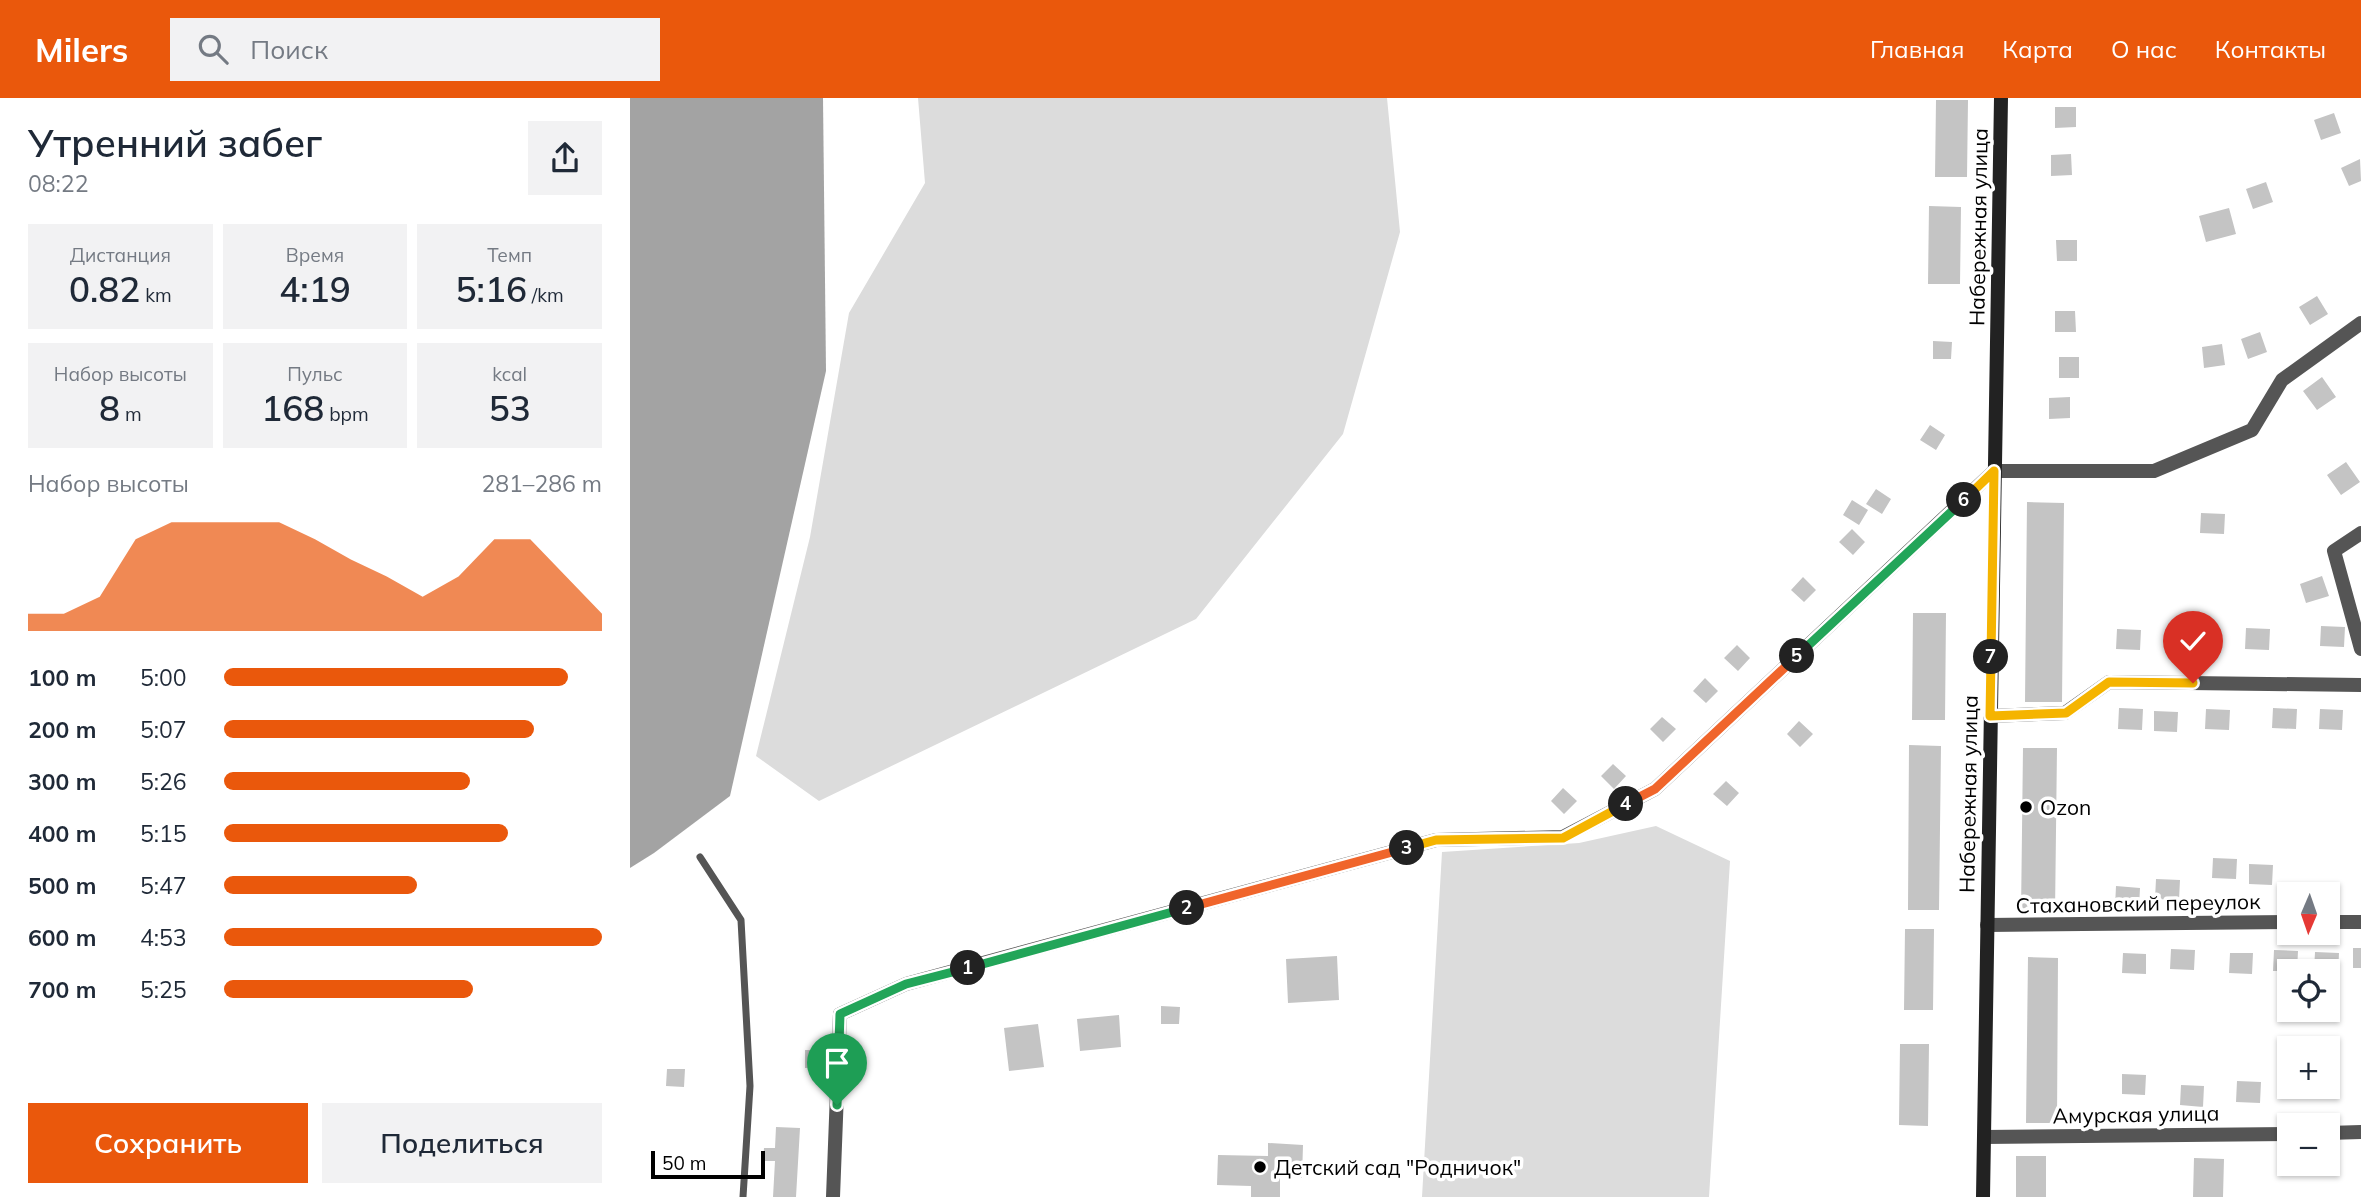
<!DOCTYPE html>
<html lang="ru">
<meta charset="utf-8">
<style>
body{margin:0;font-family:Mulish,sans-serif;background:#f2f2f3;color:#1f2937;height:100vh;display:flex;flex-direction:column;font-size:26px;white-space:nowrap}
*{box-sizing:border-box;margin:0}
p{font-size:23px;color:#747a83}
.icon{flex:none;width:38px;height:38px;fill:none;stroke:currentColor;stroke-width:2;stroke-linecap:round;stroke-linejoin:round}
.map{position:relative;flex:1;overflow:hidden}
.panel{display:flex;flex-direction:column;background:#fff;width:630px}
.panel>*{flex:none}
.needle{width:46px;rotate:182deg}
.controls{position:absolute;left:1647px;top:784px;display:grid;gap:14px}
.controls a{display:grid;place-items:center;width:63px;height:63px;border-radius:0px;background:#fff;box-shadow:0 2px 5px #0004;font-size:35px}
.scale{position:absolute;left:21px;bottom:18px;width:114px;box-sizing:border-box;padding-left:7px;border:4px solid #000;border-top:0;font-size:19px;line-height:24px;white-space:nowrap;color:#000;-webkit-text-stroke:5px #fff;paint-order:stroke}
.pin{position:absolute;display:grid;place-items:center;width:60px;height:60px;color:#fff;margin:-72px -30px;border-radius:50% 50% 50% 0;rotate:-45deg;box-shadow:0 0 7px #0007}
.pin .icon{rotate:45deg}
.km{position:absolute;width:35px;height:35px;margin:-18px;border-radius:50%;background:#222;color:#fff;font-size:19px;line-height:35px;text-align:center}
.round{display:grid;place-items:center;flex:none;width:74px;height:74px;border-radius:0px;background:#f2f2f3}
.headline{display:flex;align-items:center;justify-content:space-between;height:119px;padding:0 28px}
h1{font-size:38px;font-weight:600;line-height:52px}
.figures{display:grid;grid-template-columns:repeat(3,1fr);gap:10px;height:119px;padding:7px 28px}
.figures div{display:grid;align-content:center;border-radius:0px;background:#f2f2f3;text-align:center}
.figures b{font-size:35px;font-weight:600}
.figures small{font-size:19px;font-weight:400}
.figures p{font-size:19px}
.chart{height:196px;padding:14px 28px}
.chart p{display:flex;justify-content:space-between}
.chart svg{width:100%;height:126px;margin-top:7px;fill:#ea580c;opacity:.7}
.primary-button{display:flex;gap:14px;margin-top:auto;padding:14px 28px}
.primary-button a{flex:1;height:80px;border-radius:0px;background:#ea580c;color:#fff;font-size:28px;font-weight:600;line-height:80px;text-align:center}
.primary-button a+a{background:#f2f2f3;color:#1f2937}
ul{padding:0 28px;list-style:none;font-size:23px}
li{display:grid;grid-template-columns:112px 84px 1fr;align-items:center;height:52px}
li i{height:18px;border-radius:9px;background:#ea580c}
header{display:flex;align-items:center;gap:42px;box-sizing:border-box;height:98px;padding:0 35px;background:#ea580c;color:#fff}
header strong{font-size:33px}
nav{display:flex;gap:38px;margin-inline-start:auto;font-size:24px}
.search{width:490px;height:63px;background:#f2f2f3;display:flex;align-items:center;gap:18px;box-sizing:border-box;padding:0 24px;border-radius:0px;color:#747a83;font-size:26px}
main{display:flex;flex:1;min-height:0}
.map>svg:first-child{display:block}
</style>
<header>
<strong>Milers</strong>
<div class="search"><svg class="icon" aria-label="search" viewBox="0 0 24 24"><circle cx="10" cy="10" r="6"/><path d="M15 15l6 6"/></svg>Поиск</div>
<nav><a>Главная</a><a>Карта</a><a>О нас</a><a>Контакты</a></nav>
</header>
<main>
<section class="panel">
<div class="headline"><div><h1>Утренний забег</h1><p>08:22</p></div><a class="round"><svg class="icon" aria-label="share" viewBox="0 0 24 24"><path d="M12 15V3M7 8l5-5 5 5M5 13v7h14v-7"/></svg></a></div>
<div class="figures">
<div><p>Дистанция</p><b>0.82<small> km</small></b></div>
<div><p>Время</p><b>4:19</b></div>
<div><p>Темп</p><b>5:16<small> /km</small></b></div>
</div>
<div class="figures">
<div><p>Набор высоты</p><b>8<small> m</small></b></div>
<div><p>Пульс</p><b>168<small> bpm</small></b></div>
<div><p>kcal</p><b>53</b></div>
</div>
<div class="chart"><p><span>Набор высоты</span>281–286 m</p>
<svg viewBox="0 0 160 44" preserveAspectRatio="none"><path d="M0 44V38L10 38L20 32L30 12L40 6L50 6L60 6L70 6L80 12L90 19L100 25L110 32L120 25L130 12L140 12L150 25L160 38V44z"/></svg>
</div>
<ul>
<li><b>100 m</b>5:00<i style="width:91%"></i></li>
<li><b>200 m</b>5:07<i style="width:82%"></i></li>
<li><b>300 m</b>5:26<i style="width:65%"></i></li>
<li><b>400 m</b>5:15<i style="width:75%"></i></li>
<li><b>500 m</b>5:47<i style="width:51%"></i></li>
<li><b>600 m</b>4:53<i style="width:100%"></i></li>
<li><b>700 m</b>5:25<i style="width:66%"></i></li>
</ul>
<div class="primary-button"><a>Сохранить</a><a>Поделиться</a></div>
</section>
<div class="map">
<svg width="1731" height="1099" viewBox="0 0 1731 1099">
<rect width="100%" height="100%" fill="#fff"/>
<path fill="#dcdcdc" d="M288 0H757L770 134 713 336 566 521 189 703 126 658 180 439 219 215 295 85Z
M1026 728 1100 763 1079 1099H792L812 754 949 745Z"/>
<path fill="#a3a3a3" d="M0 0H193L196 273 100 698 24 755 0 770Z"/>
<path fill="#c4c4c4" d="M1306 2H1338L1337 79H1305Z
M1425 9H1446V29L1425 30Z
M1704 15 1711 35 1691 42 1684 22Z
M1441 56 1442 77 1421 78V57Z
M1730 61 1731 83 1719 88 1711 70Z
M1636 84 1643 104 1623 111 1616 91Z
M1299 108 1331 109 1330 186H1298Z
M1599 110 1606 136 1576 144 1569 118Z
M1426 142H1447V163H1427Z
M1687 198 1698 216 1680 227 1669 209Z
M1425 213H1445L1446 234H1425Z
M1630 234 1637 254 1618 261 1611 241Z
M1303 243 1322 244 1321 261H1303Z
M1592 246 1595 267 1574 270 1572 249Z
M1429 259H1449V280H1429Z
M1692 279 1706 299 1687 312 1673 293Z
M1440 299V320L1419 321V300Z
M1300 327 1315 337 1306 352 1290 342Z
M1716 364 1730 384 1711 397 1697 377Z
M1246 391 1261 401 1252 416 1236 406Z
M1222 402 1238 412 1229 427 1213 417Z
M1397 404 1434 405 1432 604H1395Z
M1571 415 1595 416 1594 436 1570 435Z
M1222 431 1235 444 1223 457 1209 444Z
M1692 478 1699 498 1676 505 1670 486Z
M1173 479 1186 492 1174 504 1161 492Z
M1283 515H1316L1315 622H1282Z
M1691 528 1715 529 1714 549 1690 548Z
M1560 529 1583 530V551L1559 550Z
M1616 530 1640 531 1639 552 1615 551Z
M1487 531 1511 532 1510 552 1486 551Z
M1107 547 1120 560 1108 573 1094 560Z
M1075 580 1088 593 1076 605 1063 593Z
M1489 610 1513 611 1512 632 1488 631Z
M1643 610 1667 611 1666 631 1642 630Z
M1576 611 1600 612 1599 632 1575 631Z
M1690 611 1713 612 1712 632 1689 631Z
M1524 613 1548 614 1547 634 1524 633Z
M1032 619 1046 631 1033 644 1020 631Z
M1169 623 1183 636 1170 649 1157 636Z
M1279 647 1311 648 1309 812H1278Z
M1393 650H1427L1425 815H1391Z
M983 666 996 678 984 691 971 678Z
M1096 683 1109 695 1097 708 1083 696Z
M933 690 947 703 934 716 921 703Z
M1583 760 1607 761 1606 781 1582 780Z
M1619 766 1643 767 1642 787 1619 786Z
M1526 781 1550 782 1549 802 1525 801Z
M1486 788 1510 790 1509 810 1485 809Z
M1663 788 1687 789 1686 796H1662Z
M1275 831H1304L1303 912H1274Z
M1723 850H1731V870H1723Z
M1541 851 1565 852 1564 872 1540 871Z
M1644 852 1668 853 1667 873H1643Z
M1685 854 1709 855 1708 876 1684 873Z
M1493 855 1516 856V876L1492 875Z
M1600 855H1623L1622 876 1599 875Z
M707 858 709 902 658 905 656 861Z
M1398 859 1428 860 1427 1025H1396Z
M531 908 550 909 549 926H531Z
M489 917 491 949 450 953 447 921Z
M408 926 414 969 379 973 374 930Z
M1270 946H1299L1298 1028 1269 1027Z
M175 952H193V969L175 970Z
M37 971H55L54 989 36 988Z
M1492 976 1516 977 1515 997 1492 996Z
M1607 983 1631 984 1630 1005 1606 1004Z
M1551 987 1574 988 1573 1009 1550 1007Z
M146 1029 170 1030 166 1099H143L145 1063H133L134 1050H145Z
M638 1045 673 1047 672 1080 650 1079V1099H621V1088L587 1087 588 1057 638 1058Z
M1386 1058H1416V1099H1386Z
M1564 1060 1594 1061 1593 1099H1563Z"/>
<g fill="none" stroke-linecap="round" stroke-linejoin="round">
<path stroke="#555" stroke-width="7" d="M70 759 111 822 120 988 113 1099"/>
<path stroke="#555" stroke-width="14" d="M1731 435 1704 453 1731 551
M1360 618 1435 615 1479 584 1731 587
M1698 824H1731
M1357 827 1659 824
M1698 1035 1731 1034
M1354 1039 1659 1036
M203 1099 210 916 276 886 806 742 933 739 1025 691 1364 373H1524L1622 332 1652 282 1731 225"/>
<path stroke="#222" stroke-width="14" d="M1353 1099 1371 0"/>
</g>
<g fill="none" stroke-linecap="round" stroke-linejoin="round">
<defs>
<path id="split-1" d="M207 1007 210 916 276 886 338 870"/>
<path id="split-2" d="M338 870 557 810"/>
<path id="split-3" d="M557 810 777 750"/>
<path id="split-4" d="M777 750 806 742 933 740 996 706"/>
<path id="split-5" d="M996 706 1025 691 1167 558"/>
<path id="split-6" d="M1167 558 1334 402"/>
<path id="split-7" d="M1334 402 1364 373 1361 559"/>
<path id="split-8" d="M1361 559 1360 618 1436 615 1479 584 1563 585"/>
</defs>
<use href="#split-1" stroke="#fff" stroke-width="14"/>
<use href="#split-2" stroke="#fff" stroke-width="14"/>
<use href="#split-3" stroke="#fff" stroke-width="14"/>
<use href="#split-4" stroke="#fff" stroke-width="14"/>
<use href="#split-5" stroke="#fff" stroke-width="14"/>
<use href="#split-6" stroke="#fff" stroke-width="14"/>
<use href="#split-7" stroke="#fff" stroke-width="14"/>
<use href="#split-8" stroke="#fff" stroke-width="14"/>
<use href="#split-1" stroke="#22a559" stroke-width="9"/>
<use href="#split-2" stroke="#22a559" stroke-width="9"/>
<use href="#split-3" stroke="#f0652b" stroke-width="9"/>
<use href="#split-4" stroke="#f5b400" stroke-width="9"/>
<use href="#split-5" stroke="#f0652b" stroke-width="9"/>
<use href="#split-6" stroke="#22a559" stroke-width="9"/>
<use href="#split-7" stroke="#f5b400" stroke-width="9"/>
<use href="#split-8" stroke="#f5b400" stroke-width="9"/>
</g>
<g fill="#000" stroke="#fff" stroke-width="2.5">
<circle cx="1396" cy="709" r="7"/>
<circle cx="630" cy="1069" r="7"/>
</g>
<g text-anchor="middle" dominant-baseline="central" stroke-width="7" stroke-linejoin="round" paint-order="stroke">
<g font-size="21" fill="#000" stroke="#fff">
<text transform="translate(1348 129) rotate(-89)">Набережная улица</text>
<text transform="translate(1338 696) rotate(-89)">Набережная улица</text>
<text transform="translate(1508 805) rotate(-1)">Стахановский переулок</text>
<text transform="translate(1506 1016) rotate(-1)">Амурская улица</text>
</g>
<g font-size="21" fill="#000" stroke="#fff" text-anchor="start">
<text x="1410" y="709">Ozon</text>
<text x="644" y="1069">Детский сад "Родничок"</text>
</g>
</g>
</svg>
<div class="controls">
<a><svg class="needle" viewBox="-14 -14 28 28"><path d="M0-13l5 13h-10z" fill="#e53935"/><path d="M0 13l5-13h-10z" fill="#747a83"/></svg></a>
<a><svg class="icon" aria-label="locate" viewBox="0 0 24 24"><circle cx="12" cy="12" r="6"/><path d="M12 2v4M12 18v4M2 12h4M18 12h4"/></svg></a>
<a>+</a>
<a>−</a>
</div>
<div class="scale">50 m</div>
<div class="pin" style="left:207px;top:1007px;background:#1e9e55"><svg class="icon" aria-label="arrive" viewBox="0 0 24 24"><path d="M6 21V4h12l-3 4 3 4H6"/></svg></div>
<div class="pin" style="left:1563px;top:585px;background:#d93025"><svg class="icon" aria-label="check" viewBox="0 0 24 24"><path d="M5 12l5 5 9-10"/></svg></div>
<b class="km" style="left:338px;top:870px">1</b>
<b class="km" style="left:557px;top:810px">2</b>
<b class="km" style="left:777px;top:750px">3</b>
<b class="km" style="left:996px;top:706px">4</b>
<b class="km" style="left:1167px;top:558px">5</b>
<b class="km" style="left:1334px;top:402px">6</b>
<b class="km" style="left:1361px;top:559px">7</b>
</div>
</main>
